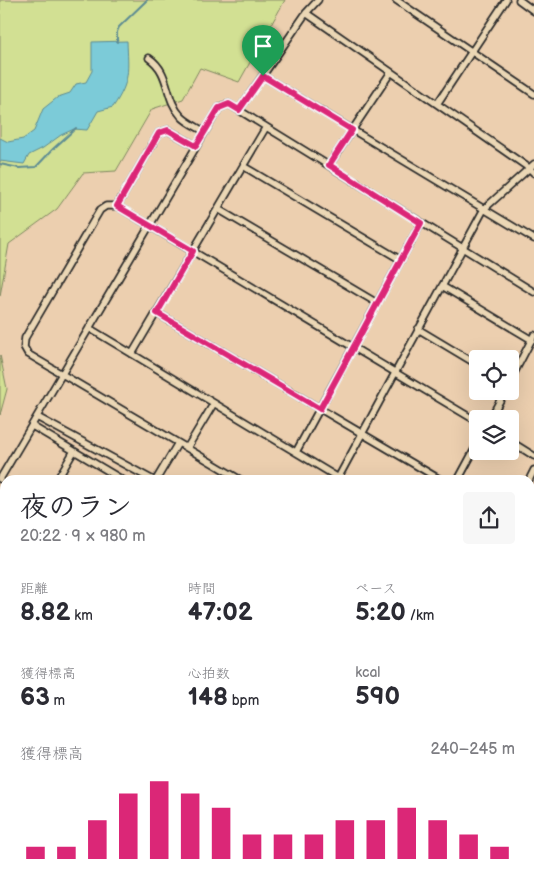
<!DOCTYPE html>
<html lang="ja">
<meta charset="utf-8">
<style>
body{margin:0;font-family:"Balsamiq Sans","Klee One",sans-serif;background:#f7f7f7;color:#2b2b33;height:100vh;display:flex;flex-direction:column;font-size:19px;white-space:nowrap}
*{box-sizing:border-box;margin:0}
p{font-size:16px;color:#7c7c81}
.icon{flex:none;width:28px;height:28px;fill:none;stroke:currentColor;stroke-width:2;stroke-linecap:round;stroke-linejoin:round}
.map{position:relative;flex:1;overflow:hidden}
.drawer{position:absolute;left:0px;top:475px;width:535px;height:406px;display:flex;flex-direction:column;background:#fff;border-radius:15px 15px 0 0;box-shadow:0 5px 20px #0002}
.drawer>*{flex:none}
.fabs{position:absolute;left:469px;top:350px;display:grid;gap:10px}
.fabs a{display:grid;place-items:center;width:50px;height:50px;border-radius:5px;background:#fff;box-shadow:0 5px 20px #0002;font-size:25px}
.pin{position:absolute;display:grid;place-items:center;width:42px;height:42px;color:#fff;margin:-51px -21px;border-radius:50% 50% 50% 0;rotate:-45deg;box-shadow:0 0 5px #0007}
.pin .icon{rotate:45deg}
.round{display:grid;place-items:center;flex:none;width:52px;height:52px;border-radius:5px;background:#f7f7f7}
.overview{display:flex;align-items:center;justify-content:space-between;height:85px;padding:0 20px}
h1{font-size:28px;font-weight:600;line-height:38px}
.figures{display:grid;grid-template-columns:repeat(3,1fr);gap:8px;height:85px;padding:5px 20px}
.figures div{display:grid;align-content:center}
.figures b{font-size:25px;font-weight:600}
.figures small{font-size:14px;font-weight:400}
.figures p{font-size:14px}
.chart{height:140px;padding:10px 20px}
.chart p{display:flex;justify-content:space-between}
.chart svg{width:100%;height:90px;margin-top:5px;stroke:#db2777;stroke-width:6}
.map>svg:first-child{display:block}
</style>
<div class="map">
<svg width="534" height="881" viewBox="0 0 534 881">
<rect width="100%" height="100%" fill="#eccfaf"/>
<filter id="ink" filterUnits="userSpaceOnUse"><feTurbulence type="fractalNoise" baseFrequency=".02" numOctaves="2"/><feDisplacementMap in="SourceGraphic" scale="10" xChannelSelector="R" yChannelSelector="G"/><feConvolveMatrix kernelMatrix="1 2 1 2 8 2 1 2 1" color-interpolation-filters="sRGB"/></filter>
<g filter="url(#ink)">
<path fill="#d2e093" stroke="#7e865f" d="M0 0H285L239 82 200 68 183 99 152 109 116 171 83 173 57 209 9 244 0 296Z
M0 355 7 389 0 415Z
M530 687 534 690V881H230L235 876H530Z"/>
<path fill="#7ccbd8" stroke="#5c8b93" d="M127 41C128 70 131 81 113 107L98 111 87 130 74 129 61 135 43 148 29 155 24 164 0 161V138L8 142 23 139 34 131 43 109 58 97 70 93 76 84 86 82 92 71V42Z"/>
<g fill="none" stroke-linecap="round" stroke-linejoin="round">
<path stroke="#5c8b93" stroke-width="2" d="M117 42V32L119 27 147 0
M0 164 19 168 36 167 53 149 76 128"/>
<defs>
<path id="lane" d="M530 862H534
M502 881 506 876"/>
<path id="street" d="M396 0 534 94
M519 0 534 11
M306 13 529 168 534 173
M149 58C171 73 164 98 181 116 187 123 198 127 205 132
M263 76 534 239
M437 104 506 0
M239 110 306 13 318 0
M329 165 391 72
M243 166 401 260
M117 206 159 133 168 130 196 146
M218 209 377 303
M442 286 532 340
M157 313 441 480
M89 328 342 480
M418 329 478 365
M132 354 266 127
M510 381 534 335
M37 417 153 480
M490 419 505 391
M32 426 123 480
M510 441 534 456
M187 448 214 403
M296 452 421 223
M0 479 219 108 229 104 534 292
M57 480 74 451
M156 480 178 443
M241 480 28 354 24 347 25 338 100 210 106 206H117L478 422
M337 480 484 209 534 164
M458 480 478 443
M529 480 534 470
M0 525 5 528
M0 587 5 590
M530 605 534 606
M66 881V876
M117 881 118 876
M165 881 166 876
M211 881 215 876"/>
</defs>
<use href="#lane" stroke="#2b2b2b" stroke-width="6"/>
<use href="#street" stroke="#2b2b2b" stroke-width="9"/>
<path stroke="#2b2b2b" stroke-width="1" stroke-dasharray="1 4" stroke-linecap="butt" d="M530 704 534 707
M251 881 255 876"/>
<use href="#lane" stroke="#ebd7b5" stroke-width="2.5"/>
<use href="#street" stroke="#ebd7b5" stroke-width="5.5"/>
</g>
</g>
<g fill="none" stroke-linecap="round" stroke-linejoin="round" filter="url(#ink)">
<defs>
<path id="route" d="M263 76 352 130 329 165 421 223 320 409 157 313 193 251 117 206 159 133 168 130 196 146 219 108 229 104 239 110Z"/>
</defs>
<use href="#route" stroke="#fff" stroke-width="10"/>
<use href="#route" stroke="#db2777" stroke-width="6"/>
</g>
</svg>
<div class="fabs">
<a><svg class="icon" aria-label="locate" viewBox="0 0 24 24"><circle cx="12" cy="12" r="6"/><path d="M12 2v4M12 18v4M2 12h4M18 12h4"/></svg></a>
<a><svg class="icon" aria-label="layers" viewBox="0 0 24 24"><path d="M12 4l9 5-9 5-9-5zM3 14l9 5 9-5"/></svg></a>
</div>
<div class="pin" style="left:263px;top:76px;background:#1e9e55"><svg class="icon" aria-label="arrive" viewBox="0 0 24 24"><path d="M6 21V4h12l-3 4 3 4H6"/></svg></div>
<section class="drawer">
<div class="overview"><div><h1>夜のラン</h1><p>20:22 · 9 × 980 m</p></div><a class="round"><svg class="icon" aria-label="share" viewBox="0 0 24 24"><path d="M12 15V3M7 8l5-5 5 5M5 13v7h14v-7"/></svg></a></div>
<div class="figures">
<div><p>距離</p><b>8.82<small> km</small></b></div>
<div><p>時間</p><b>47:02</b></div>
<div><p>ペース</p><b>5:20<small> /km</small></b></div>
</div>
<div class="figures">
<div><p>獲得標高</p><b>63<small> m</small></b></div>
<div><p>心拍数</p><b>148<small> bpm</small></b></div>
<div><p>kcal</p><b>590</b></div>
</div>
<div class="chart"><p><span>獲得標高</span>240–245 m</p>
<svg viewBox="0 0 160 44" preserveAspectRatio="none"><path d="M5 44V38M15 44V38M25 44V25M35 44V12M45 44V6M55 44V12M65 44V19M75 44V32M85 44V32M95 44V32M105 44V25M115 44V25M125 44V19M135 44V25M145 44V32M155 44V38"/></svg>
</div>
</section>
</div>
